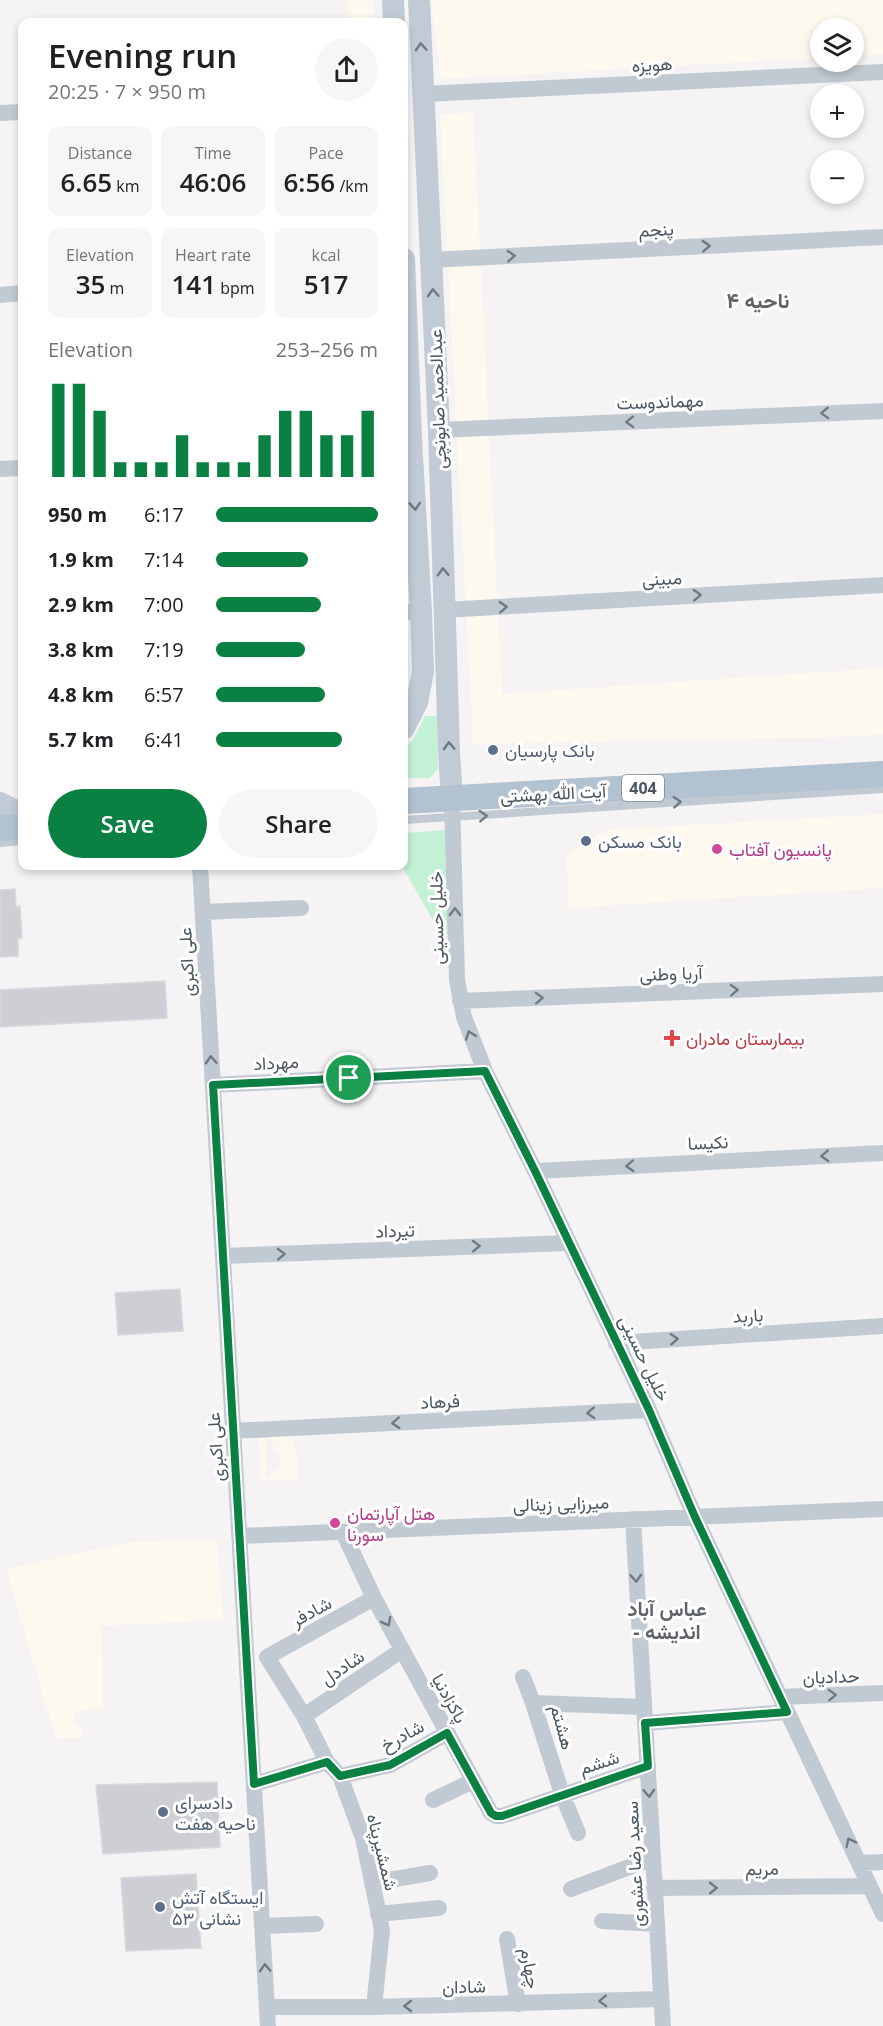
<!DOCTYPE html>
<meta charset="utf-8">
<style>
body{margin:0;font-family:"Open Sans",Vazirmatn,sans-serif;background:#f6f6f6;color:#202124;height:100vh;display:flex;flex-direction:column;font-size:22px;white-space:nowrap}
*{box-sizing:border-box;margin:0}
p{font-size:20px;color:#757577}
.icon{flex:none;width:33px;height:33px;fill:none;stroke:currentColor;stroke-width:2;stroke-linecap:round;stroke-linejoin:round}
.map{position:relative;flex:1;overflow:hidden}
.drawer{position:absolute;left:18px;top:18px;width:390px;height:852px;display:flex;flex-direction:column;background:#fff;border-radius:12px;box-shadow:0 3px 9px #0003}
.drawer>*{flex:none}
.tools{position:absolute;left:810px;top:18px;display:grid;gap:12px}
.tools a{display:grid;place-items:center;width:54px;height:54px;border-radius:50%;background:#fff;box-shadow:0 3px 9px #0003;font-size:30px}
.pin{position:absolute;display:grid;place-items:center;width:51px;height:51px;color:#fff;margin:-26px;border:3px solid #fff;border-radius:50%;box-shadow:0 2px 6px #0007}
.round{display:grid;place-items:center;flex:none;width:63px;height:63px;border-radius:32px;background:#f6f6f6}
.summary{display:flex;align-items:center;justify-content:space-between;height:102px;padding:0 30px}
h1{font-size:33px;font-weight:600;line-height:45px}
.stats{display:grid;grid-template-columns:repeat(3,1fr);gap:9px;height:102px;padding:6px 30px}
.stats div{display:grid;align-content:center;border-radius:12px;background:#f6f6f6;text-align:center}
.stats b{font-size:26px;font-weight:600}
.stats small{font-size:16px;font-weight:400}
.stats p{font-size:16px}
.chart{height:168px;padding:12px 30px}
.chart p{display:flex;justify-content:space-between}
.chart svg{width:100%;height:108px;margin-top:6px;stroke:#0b8043;stroke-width:6}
.button{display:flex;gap:12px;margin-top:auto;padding:12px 30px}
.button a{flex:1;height:69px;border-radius:36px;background:#0b8043;color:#fff;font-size:24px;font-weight:600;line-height:69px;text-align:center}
.button a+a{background:#f6f6f6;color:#202124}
ul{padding:0 30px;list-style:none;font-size:20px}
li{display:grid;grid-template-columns:96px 72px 1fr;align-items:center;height:45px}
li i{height:15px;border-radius:8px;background:#0b8043}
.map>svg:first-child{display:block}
</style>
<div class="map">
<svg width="883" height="2026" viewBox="0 0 883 2026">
<rect width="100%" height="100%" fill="#f5f3f3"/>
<path fill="#fdf9ef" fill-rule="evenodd" d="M348 0H373L374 22H349Z
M431 0H883V54L854 56V28H820V58L441 79Z
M473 112 502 694 883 668V734L846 737 473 744 440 115Z
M883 814V888L569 908 566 856 605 830Z
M289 1432 298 1456 297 1481H261L258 1433ZM265 1436 296 1454 270 1442 280 1456V1467L267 1478Z
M217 1540 223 1620 101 1626 103 1708 75 1711V1726H82L83 1737 56 1739 6 1569 131 1542Z"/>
<path fill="#c3f1d5" d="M425 716H437L438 769 430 778H404V749L413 740Z
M446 830 449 935 442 936 402 866 404 833Z"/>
<path fill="#cdcfd5" stroke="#d7d9de" stroke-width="1.5" d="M15 889 16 907 20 906 22 938 18 939V956L0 957V890Z
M165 981 167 1018 0 1027V990Z
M180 1289 183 1331 118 1335 115 1293Z
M217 1782 220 1847 103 1854 96 1785Z
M196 1874 201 1948 126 1951 121 1878Z"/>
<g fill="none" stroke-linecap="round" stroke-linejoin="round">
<path stroke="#c1cad2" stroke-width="8" d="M404 820 883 789
M0 843 22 841"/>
<path stroke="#c1cad2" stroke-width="16" d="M424 94 883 72
M0 113 22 112
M431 260 883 237
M0 295 22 293
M439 430 883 411
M0 469 22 468
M444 610 883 585
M404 612 421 611
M452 799 457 980 464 1017 485 1071 535 1171 649 1410 695 1517 883 1914
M200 866 268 2026
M203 912 301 908
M460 1001 883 984
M213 1085 485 1071
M535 1171 883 1153
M223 1256 569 1243
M616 1343 883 1326
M233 1431 649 1410
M633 1519 663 2026
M343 1532 374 1598 491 1813 496 1816H502L648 1766
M240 1536 883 1509
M374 1598 267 1657 304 1716 327 1762 340 1776 363 1838 382 1930 374 2007
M523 1677 533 1703
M780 1697 883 1693
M304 1716 402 1650
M645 1723 787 1712
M340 1776 390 1765 447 1733
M254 1784 327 1762
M433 1800 473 1781
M578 1833 562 1794 533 1703 644 1707
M860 1863 883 1862
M372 1883 430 1873
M654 1888 870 1886
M571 1889 653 1858
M378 1914 439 1908
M602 1921 657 1924
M262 1926 316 1924
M507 1939 518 2004
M267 2007H374L661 1999"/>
<path stroke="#c1cbd6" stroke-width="22" d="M393 0 394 22
M419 0 439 430 449 752 452 799
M404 259 411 439 421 611 423 672 417 702 404 728
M0 803 22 814"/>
<path stroke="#b3c2d1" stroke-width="26" d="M404 801 883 774
M0 828 22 827"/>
</g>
<defs><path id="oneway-chevron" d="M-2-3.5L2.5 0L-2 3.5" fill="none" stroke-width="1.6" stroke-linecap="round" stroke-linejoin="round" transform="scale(1.5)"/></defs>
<g stroke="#6e7984">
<use href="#oneway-chevron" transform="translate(421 47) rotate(-93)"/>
<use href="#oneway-chevron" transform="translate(433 293) rotate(-93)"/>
<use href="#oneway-chevron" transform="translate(415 506) rotate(86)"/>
<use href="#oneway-chevron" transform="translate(443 572) rotate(-92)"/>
<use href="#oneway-chevron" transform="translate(449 746) rotate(-92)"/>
</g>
<g stroke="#6e7983">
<use href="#oneway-chevron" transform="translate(706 246) rotate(-3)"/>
<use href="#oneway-chevron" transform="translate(511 256) rotate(-3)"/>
<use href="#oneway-chevron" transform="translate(825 413) rotate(178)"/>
<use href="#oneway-chevron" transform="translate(630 422) rotate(178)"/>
<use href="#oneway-chevron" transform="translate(697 595) rotate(-3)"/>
<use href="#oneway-chevron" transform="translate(503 607) rotate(-3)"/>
<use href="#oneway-chevron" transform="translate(677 802) rotate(-4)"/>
<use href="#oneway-chevron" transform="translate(483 816) rotate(-3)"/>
<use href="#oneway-chevron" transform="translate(455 912) rotate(-91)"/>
<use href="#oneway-chevron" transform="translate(734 990) rotate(-2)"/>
<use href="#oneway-chevron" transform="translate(539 998) rotate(-2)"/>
<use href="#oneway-chevron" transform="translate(470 1035) rotate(-110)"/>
<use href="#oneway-chevron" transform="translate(211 1060) rotate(-93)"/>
<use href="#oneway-chevron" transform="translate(825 1156) rotate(177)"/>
<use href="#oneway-chevron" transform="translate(630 1166) rotate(177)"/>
<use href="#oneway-chevron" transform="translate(476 1246) rotate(-2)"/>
<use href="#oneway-chevron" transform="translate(281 1254) rotate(-2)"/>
<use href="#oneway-chevron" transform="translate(674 1339) rotate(-3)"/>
<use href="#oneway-chevron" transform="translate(591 1413) rotate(177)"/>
<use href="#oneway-chevron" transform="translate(396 1423) rotate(177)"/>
<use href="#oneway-chevron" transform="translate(636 1578) rotate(87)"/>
<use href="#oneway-chevron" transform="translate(387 1622) rotate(62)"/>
<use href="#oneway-chevron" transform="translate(832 1695) rotate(-2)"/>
<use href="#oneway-chevron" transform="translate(649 1793) rotate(87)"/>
<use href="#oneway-chevron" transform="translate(850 1842) rotate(-116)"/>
<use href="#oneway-chevron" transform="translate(713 1888) rotate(-1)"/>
<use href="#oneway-chevron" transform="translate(265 1968) rotate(-93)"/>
<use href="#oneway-chevron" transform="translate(603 2001) rotate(178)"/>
<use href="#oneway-chevron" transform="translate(408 2006) rotate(179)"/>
</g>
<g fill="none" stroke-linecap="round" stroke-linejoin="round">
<defs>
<path id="route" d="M485 1071 535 1171 649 1410 695 1517 787 1712 645 1723 648 1766 502 1816H496L491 1813 447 1733 390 1765 340 1776 327 1762 254 1784 213 1085Z"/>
</defs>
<use href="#route" stroke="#fff" stroke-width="12"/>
<use href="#route" stroke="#0b8043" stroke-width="8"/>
</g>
<g fill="#5c6f8a" stroke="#fff" stroke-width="2">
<circle cx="493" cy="750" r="6"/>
<circle cx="586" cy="841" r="6"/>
<circle cx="163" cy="1812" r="6"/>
<circle cx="160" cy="1907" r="6"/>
</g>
<g fill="#d1479c" stroke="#fff" stroke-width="2">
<circle cx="717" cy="849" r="6"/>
<circle cx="335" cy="1523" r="6"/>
</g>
<path fill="#e0444e" stroke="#fff" stroke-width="2" d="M669 1029h6v6h6v6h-6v6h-6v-6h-6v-6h6z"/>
<g text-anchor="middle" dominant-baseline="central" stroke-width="6" stroke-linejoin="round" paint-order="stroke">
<rect fill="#fff" stroke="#808990" stroke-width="1.5" x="622" y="775" width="42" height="26" rx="4.5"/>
<g font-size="16" font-weight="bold" fill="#4a5661">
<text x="643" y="788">404</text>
</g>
<g font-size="18" fill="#4a5661" stroke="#fff">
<text transform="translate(652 64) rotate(-3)">هویزه</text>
<text transform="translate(656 229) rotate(-3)">پنجم</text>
<text transform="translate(437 399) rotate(-92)">عبدالحمید صابونچی</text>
<text transform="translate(660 401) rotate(-2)">مهماندوست</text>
<text transform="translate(662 578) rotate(-3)">مبینی</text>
<text transform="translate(553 793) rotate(-3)">آیت الله بهشتی</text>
<text transform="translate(436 918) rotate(-91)">خلیل حسینی</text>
<text transform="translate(186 962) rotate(-93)">علی‌ اکبری</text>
<text transform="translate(671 973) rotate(-2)">آریا وطنی</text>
<text transform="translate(276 1062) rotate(-3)">مهرداد</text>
<text transform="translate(708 1142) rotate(-3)">نکیسا</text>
<text transform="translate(395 1230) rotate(-2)">تیرداد</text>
<text transform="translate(748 1315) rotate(-3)">باربد</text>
<text transform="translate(645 1358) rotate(64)">خلیل حسینی</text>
<text transform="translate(440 1401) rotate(-3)">فرهاد</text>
<text transform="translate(215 1447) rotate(-94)">علی‌ اکبری</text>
<text transform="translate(561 1503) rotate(-2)">میرزایی زینالی</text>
<text transform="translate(311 1611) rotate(-29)">شادفر</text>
<text transform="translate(342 1667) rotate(-34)">شاددل</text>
<text transform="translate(831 1676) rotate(-2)">حدادیان</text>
<text transform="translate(450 1698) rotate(61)">پاکزادنیا</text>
<text transform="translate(563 1727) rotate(75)">هشتم</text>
<text transform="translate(402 1735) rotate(-28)">شادرخ</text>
<text transform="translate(599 1762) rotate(-18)">ششم</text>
<text transform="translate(383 1852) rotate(76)">شمشیرپناه</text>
<text transform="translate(634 1864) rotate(-93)">سعید رضا عشوری</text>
<text transform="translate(762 1868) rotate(-1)">مریم</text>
<text transform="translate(531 1968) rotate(80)">چهارم</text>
<text transform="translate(464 1986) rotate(-1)">شادان</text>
</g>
<g font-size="18" fill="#4e5e75" stroke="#fff" text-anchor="start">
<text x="505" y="750">بانک پارسیان</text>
<text x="598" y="841">بانک مسکن</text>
<text x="175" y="1802">دادسرای<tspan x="175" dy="21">ناحیه هفت</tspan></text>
<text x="172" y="1897">ایستگاه آتش<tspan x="172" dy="21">نشانی ۵۳</tspan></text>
</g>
<g font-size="18" fill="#b23c85" stroke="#fff" text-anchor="start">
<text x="729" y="849">پانسیون آفتاب</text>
<text x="347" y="1513">هتل آپارتمان<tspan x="347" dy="21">سورنا</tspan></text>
</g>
<g font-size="18" fill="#be3a42" stroke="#fff" text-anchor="start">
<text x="686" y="1038">بیمارستان مادران</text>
</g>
<g font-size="20" font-weight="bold" fill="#5f6368" stroke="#fff">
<text x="667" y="1608">عباس آباد<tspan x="667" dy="23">- اندیشه</tspan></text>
</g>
<g font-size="21" font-weight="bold" fill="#5f6368" stroke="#fff">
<text x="758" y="300">ناحیه ۴</text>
</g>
</g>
</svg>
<div class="tools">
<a><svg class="icon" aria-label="layers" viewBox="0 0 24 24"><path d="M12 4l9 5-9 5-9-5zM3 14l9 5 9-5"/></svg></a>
<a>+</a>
<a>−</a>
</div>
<div class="pin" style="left:349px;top:1078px;background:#1e9e55"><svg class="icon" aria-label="arrive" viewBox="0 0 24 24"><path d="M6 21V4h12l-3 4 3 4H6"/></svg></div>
<section class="drawer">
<div class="summary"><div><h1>Evening run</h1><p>20:25 · 7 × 950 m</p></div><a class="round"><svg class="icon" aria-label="share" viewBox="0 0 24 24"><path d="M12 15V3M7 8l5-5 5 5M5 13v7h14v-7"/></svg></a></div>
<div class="stats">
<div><p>Distance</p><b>6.65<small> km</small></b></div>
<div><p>Time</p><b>46:06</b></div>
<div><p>Pace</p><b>6:56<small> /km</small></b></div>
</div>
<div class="stats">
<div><p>Elevation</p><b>35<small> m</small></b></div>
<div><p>Heart rate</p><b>141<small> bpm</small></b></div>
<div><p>kcal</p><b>517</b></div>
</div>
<div class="chart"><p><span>Elevation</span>253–256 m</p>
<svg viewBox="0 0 160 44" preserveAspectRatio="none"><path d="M5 44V6M15 44V6M25 44V17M35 44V38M45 44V38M55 44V38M65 44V27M75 44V38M85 44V38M95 44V38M105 44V27M115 44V17M125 44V17M135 44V27M145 44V27M155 44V17"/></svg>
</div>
<ul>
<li><b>950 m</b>6:17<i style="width:100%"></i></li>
<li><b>1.9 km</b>7:14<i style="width:57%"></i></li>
<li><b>2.9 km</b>7:00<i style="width:65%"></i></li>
<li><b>3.8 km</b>7:19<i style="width:55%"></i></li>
<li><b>4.8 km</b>6:57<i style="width:67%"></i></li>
<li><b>5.7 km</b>6:41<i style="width:78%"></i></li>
</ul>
<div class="button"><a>Save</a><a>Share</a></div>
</section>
</div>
